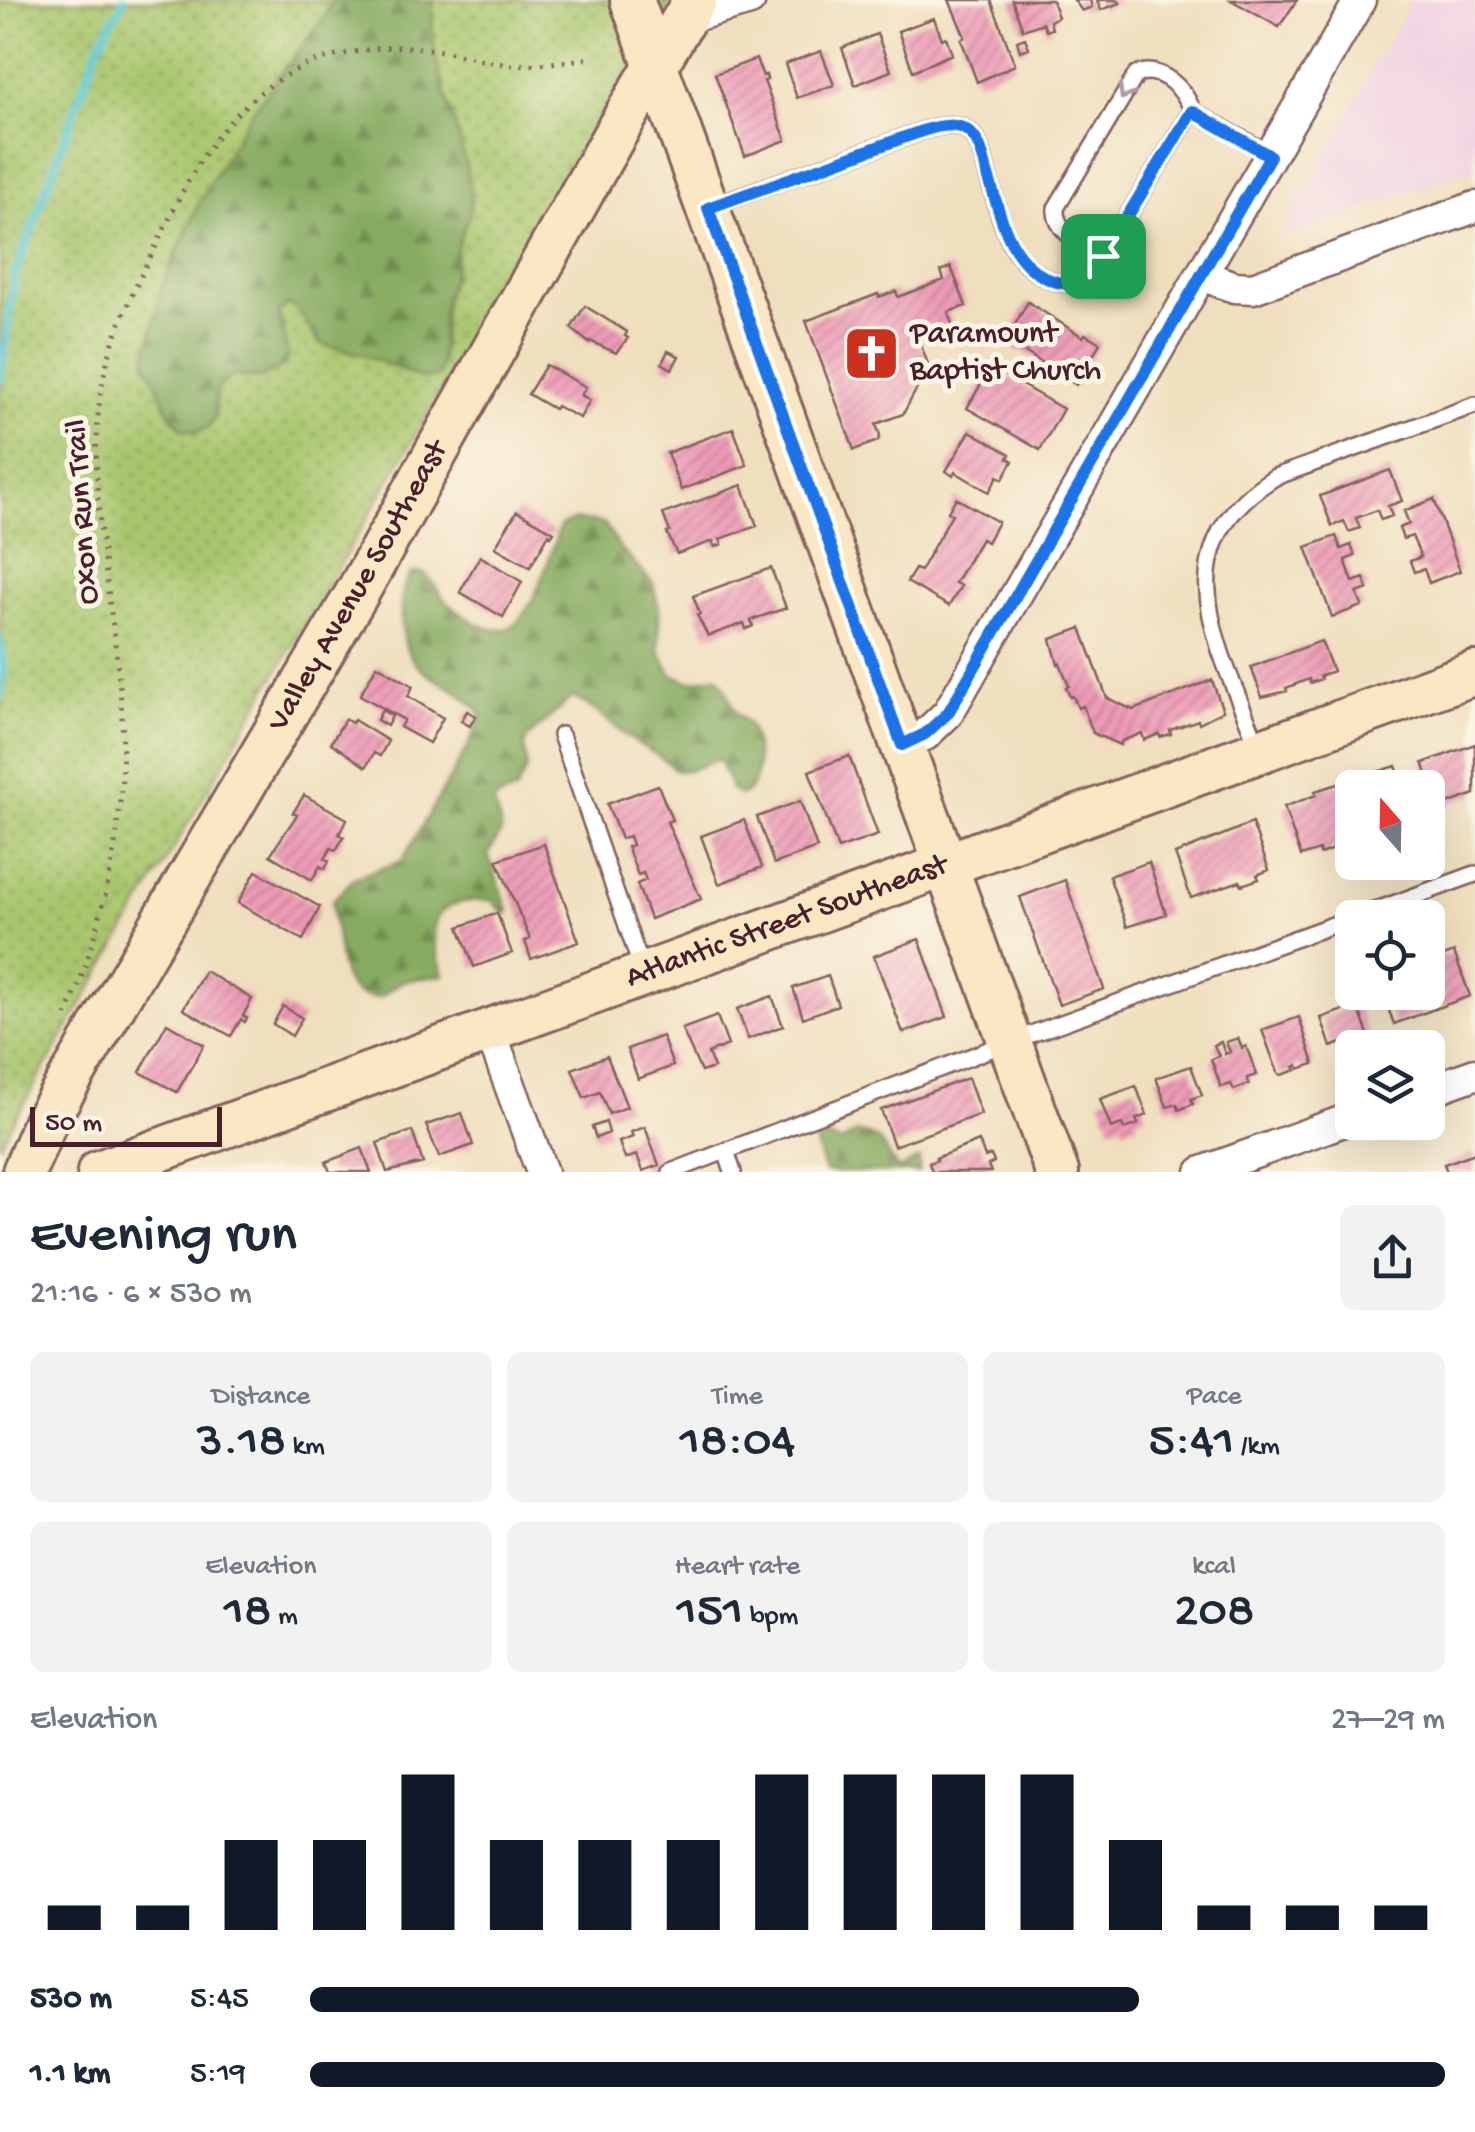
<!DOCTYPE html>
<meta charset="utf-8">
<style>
body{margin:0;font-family:"Gochi Hand",sans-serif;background:#f2f2f3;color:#1f2937;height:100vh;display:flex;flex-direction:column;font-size:38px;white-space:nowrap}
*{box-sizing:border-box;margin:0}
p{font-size:32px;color:#747a83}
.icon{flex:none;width:55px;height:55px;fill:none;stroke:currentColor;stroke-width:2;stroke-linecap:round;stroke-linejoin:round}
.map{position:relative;height:1172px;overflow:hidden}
.side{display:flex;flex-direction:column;background:#fff;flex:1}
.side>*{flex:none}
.needle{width:65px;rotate:340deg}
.tools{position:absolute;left:1335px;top:770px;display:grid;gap:20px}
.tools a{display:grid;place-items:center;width:110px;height:110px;border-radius:15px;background:#fff;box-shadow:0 10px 40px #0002;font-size:50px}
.scale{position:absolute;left:30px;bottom:25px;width:192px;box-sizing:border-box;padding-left:10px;border:5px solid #4a1f2b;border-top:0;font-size:28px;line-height:35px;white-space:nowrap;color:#4a1f2b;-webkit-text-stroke:8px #fcf5e5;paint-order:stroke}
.pin{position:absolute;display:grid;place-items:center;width:85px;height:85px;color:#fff;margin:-42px;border-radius:20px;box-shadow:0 5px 15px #0006}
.round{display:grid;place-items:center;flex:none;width:105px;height:105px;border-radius:15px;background:#f2f2f3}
.summary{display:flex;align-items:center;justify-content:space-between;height:170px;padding:0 30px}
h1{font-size:55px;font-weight:600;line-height:75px}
.metrics{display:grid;grid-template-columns:repeat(3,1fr);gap:15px;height:170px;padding:10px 30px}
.metrics div{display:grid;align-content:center;border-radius:15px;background:#f2f2f3;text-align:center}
.metrics b{font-size:50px;font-weight:600}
.metrics small{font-size:28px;font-weight:400}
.metrics p{font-size:28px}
.chart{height:280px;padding:20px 30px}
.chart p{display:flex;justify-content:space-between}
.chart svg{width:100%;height:180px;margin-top:10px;stroke:#111827;stroke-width:6}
ul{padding:0 30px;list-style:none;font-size:32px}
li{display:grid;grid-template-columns:160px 120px 1fr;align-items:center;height:75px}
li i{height:25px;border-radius:12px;background:#111827}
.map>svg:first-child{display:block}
</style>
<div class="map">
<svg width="1475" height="1172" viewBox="0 0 1475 1172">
<defs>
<pattern id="grass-dots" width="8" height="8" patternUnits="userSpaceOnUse" patternTransform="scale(2.5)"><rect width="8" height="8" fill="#a8c66d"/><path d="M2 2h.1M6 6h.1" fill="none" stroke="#8ba05a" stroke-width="1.8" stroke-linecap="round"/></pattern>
<pattern id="forest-firs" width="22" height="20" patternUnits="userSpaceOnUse" patternTransform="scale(2.5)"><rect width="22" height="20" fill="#86ab60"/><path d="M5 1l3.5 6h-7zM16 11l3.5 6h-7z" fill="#708b4f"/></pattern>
<pattern id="building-hatch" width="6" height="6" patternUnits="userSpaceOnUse" patternTransform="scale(2.5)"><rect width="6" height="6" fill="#ee9bb7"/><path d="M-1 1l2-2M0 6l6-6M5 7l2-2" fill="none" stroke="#c37e95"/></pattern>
</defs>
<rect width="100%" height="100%" fill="#fcf5e5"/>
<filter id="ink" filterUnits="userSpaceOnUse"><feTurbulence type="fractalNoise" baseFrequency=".01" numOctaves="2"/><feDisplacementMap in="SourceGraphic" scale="20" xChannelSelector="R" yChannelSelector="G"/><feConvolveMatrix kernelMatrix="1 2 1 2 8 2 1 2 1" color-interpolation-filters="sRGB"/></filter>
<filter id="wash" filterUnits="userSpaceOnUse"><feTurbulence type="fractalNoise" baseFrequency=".0048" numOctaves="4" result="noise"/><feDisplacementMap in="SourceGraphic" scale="40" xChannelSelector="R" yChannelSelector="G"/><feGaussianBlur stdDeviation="2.25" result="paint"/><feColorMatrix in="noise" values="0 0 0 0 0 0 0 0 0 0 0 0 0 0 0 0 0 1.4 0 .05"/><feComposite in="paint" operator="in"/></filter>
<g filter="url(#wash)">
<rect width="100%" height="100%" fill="#efdfbe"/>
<path fill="#f1d0e3" d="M1411 0H1475V168L1277 240Z"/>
<path fill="url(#grass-dots)" stroke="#79724c" stroke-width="2.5" d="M0 0H671L0 1144Z"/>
<path fill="url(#forest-firs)" stroke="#686546" stroke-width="2.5" d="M333 0H434C423 60 465 132 471 196 472 214 465 224 459 240 456 250 456 260 454 270 452 280 447 290 445 300 440 322 445 359 437 376L423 379 362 354 320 344 297 308 287 305 279 313 288 356 283 366 260 378 232 376 220 384 216 396 215 417 209 427 197 432 183 429 171 416 146 360 163 283 200 201 249 116 324 18Z
M574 520 604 523 621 550 653 583 659 609V650L671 674 690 682 717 676C727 687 729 700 736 712 740 718 749 722 751 730 757 750 763 786 741 795L732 790 719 759 689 770 676 771C664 758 652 752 637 743 615 729 597 707 572 697L527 738 524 746 527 767 516 791 496 799 494 804 502 830 488 855 509 912 505 914 492 900C431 898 424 922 444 975L402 981 380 997C339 1000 341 962 336 932 334 920 331 913 333 900L356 877 402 861 468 747 481 714C449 671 398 686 402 610 402 595 402 584 412 573H424C435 582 438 595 449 604 462 615 487 634 506 629 532 623 552 549 560 526Z
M856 1133C882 1132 885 1153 899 1170L919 1158V1172H825L814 1138 817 1134 841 1143Z"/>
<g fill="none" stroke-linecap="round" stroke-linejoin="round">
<path stroke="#5ecad5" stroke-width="8" d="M0 380 14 277 99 44 124 0
M0 639 3 674 0 698"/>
</g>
<g id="blocks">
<path fill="url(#building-hatch)" d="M949 0H991L1015 65 977 82 961 39 965 37Z
M1012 0H1052L1058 17 1050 21 1052 29 1046 31 1043 23 1023 30Z
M1074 0H1090L1092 7 1082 11Z
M1097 0H1118L1120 3 1101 10Z
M1231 0H1297L1279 27Z
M934 18 942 39 946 37 952 54 913 71 898 31Z
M877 34 891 71 855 85 842 48Z
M1025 38 1029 48 1020 51 1017 41Z
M821 51 834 85 797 98 785 64Z
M756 59 763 76 766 75 767 80 764 81 786 140 745 156 715 74Z
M951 267 966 306 948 312 953 327 919 340 929 367 917 371 921 381 903 414 876 424 880 436 878 441 854 450 806 321 878 294 879 297 896 291 898 297 944 280 941 271Z
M1028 302 1083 337 1085 334 1100 343 1076 385 1022 350 1021 352 1004 343Z
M585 306 627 332 625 336 628 338 616 353 590 341 589 343 571 328Z
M668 351 679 356 672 369 662 363Z
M546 365 586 387 581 395 590 400 580 418 556 406 554 409 528 394Z
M991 367 1063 409 1040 450 967 408Z
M733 428 747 465 681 490 667 453Z
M970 431 1010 454 1008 458 1013 461 1003 479 998 476 989 492 955 472 953 476 946 471Z
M1390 470 1402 501 1388 506 1392 516 1381 520 1377 510 1356 518 1360 528 1349 532 1344 521 1332 526 1320 496Z
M742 485 757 526 720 539 722 544 715 547 713 541 677 554 667 533 670 532 663 514Z
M956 498 998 522 987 542 981 539 955 583 961 586 949 606 907 582 915 569 920 571 952 514 948 512Z
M1434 499 1460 571 1429 583 1424 569 1414 572 1410 561 1421 557 1412 536 1403 539 1399 528 1409 524 1404 511Z
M517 511 554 532 551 536 549 534 530 567 495 547Z
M1336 536 1341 549 1351 545 1355 556 1345 560 1353 582 1364 578 1368 589 1357 593 1362 606 1332 617 1306 547Z
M480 556 522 582 503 617 460 592Z
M771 568 786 608 751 620 753 626 746 629 744 623 708 636 697 615 700 614 693 596Z
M1081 628 1107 698 1133 710 1212 680 1223 711 1199 723 1198 720 1170 730 1171 734 1160 737 1159 734 1144 740 1142 733 1122 741 1120 745 1093 733 1083 706 1078 708 1073 696 1070 697 1066 687 1069 686 1060 663 1058 664 1051 639Z
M1321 641 1333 671 1320 676 1321 679 1310 683 1309 679 1286 688 1287 691 1262 697 1251 667Z
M377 665 413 686 408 696 443 718 429 743 400 727 404 720 360 695Z
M382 710 392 716 387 726 377 720Z
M467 711 476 716 470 726 461 721Z
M345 719 352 723 354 720 388 741 380 756 374 753 366 767 331 743Z
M1475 744V794L1439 807 1423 763Z
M849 756 878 835 838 849 809 771Z
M1396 766 1404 788H1352V842L1320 854 1319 850 1301 856 1284 807 1316 795 1315 791Z
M658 785 672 820 667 822 701 899 650 919 637 884 646 880 643 873 638 875 627 847 632 845 629 836 621 839 607 804Z
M304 795 347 819 339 834 344 837 336 850 331 848 325 859 329 861 325 869 320 866 312 880 270 855 297 815 293 813Z
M800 801 817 848 774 864 757 817Z
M744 820 762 867 719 884 701 836Z
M1252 823 1269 870 1257 875 1259 879 1242 885 1240 881 1191 898 1175 854Z
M544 844 579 942 531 959 525 941 530 939 497 860Z
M1149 862 1166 914 1127 927 1109 876Z
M256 871 320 907 303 940 238 903Z
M1065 880 1104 989 1059 1005 1020 897Z
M497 913 512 953 474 967 459 927Z
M919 939 947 1017 903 1033 874 956Z
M1454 952 1470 996 1394 1024 1382 992H1428V962Z
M205 971 252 999 243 1016 247 1018 245 1022 241 1019 231 1036 183 1009Z
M828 976 838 1005 803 1018 793 988Z
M772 996 783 1026 748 1039 737 1009Z
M1357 1005 1368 1034 1331 1047 1321 1018Z
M283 1006 302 1018 292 1036 273 1024Z
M717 1016 728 1045 708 1053 714 1068 701 1072 682 1029Z
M1299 1017 1314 1064 1299 1069 1298 1065 1294 1067 1296 1070 1282 1075 1278 1073 1262 1030Z
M167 1023 204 1045 177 1092 140 1072Z
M662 1036 673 1066 638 1079 627 1049Z
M1238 1038 1242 1048 1246 1046 1257 1075 1247 1078 1249 1084 1234 1090 1231 1084 1221 1087 1211 1059 1219 1056 1214 1045 1221 1042 1225 1054 1230 1052 1226 1042Z
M607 1056 627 1107 609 1114 600 1092 584 1098 572 1069Z
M1191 1066 1202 1095 1191 1099 1193 1104 1179 1110 1177 1104 1167 1107 1156 1078Z
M968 1078 981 1114 894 1146 881 1110Z
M1136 1086 1147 1115 1136 1119 1138 1124 1130 1127 1124 1129 1122 1124 1111 1128 1100 1099Z
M462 1113 473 1145 439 1157 426 1125Z
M606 1122 609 1133 596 1138 592 1127Z
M645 1127 659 1165 643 1171 637 1155 625 1159 619 1142 633 1137 631 1132Z
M412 1131 423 1163 387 1172 377 1143Z
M979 1141 985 1157 991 1155 994 1162 988 1165 991 1172H932L929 1163 937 1160 936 1158Z
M362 1148 371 1172H330L326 1162Z
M1475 1153V1172H1447L1444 1164Z"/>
</g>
</g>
<g filter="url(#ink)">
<use href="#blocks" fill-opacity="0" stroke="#84625e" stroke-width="2.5"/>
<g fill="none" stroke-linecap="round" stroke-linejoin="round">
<defs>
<path id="lane" d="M710 207 922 131C938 126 960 120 973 136 981 145 984 160 987 172 1000 212 1005 258 1046 278 1067 288 1079 283 1095 269L1192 111 1271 155
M1103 256C1084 244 1054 233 1056 208L1136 75C1158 63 1187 90 1192 111
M561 735 643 972
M1259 749C1221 650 1158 549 1275 477L1475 405
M1355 918 1475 874
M726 1151 733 1172
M671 1172 1009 1042 1352 918"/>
<path id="street" d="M683 19 750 0
M1201 275 1234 287 1253 288 1475 207
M902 745 925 735 948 713 1360 0
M490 1031 542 1172
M1428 1091 1475 1074
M1202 1172 1352 1118"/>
<g id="secondary">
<path d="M632 0 1057 1172"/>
<path id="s1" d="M24 1172 45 1122 356 595 615 134 695 0"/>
<path id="s2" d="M99 1172 1475 673"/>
</g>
</defs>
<use href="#lane" stroke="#84625e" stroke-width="20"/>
<use href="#street" stroke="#84625e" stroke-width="35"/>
<use href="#secondary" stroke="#84625e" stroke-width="48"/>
<path stroke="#84625e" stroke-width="5" stroke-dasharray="2.5 8" stroke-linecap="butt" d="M1378 862 1379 864
M66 1016C98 941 118 857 122 775 129 647 82 517 101 391 111 326 146 268 174 209 204 145 252 80 324 59 354 51 390 44 421 48 449 51 476 60 503 64 532 67 565 61 593 58"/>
<use href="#lane" stroke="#fff" stroke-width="15"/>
<use href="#street" stroke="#fff" stroke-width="30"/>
<use href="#secondary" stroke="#fae7c3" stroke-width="42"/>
</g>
<defs><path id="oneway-chevron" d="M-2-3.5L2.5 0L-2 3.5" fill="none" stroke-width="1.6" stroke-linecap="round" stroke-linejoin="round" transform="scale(2.5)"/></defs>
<use stroke="#ae9aa0" href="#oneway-chevron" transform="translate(1125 93) rotate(121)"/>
</g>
<g fill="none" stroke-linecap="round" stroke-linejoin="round" filter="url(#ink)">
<defs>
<path id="route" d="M1192 111 1270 156 948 713 925 734 902 745 708 208 922 131C938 126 960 120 973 136 981 145 984 160 987 172 1000 211 1006 258 1046 278 1067 288 1079 283 1095 269Z"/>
</defs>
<use href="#route" stroke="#fff" stroke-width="20"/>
<use href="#route" stroke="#1a73e8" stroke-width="12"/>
</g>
<defs>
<symbol id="church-square" viewBox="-11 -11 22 22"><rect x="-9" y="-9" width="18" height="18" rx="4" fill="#c8321e" stroke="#fcf5e5"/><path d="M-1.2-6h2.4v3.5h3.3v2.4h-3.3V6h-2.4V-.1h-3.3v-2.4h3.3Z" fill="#fff"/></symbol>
</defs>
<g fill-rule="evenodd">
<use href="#church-square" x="840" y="322" width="63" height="63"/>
</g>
<g text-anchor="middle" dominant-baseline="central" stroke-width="10" stroke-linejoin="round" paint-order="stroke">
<g font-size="32" fill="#4a1f2b" stroke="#fcf5e5" text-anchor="start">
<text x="910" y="335">Paramount<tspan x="910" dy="37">Baptist Church</tspan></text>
</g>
<g font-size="32" fill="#4a1f2b" stroke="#fcf5e5">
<text transform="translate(84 512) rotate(-94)">Oxon Run Trail</text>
<text stroke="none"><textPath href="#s1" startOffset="675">Valley Avenue Southeast</textPath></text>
<text stroke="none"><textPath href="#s2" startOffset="732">Atlantic Street Southeast</textPath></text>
</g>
</g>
</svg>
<div class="tools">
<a><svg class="needle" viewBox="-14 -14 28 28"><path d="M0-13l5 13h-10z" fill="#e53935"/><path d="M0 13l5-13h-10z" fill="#747a83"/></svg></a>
<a><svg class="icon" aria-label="locate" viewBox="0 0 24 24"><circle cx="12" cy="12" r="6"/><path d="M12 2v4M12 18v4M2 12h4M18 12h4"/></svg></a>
<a><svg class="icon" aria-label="layers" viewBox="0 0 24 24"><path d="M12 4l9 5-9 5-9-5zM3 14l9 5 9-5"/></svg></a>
</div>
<div class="scale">50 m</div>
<div class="pin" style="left:1103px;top:256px;background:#1e9e55"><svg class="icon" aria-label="arrive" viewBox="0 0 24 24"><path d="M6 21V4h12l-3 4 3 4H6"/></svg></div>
</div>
<section class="side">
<div class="summary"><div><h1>Evening run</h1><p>21:16 · 6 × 530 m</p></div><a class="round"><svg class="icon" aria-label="share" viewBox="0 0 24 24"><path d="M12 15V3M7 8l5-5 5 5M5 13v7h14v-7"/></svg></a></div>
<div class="metrics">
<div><p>Distance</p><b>3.18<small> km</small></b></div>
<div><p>Time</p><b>18:04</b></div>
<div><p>Pace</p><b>5:41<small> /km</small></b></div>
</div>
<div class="metrics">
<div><p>Elevation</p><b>18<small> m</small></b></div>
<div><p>Heart rate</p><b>151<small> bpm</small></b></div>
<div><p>kcal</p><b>208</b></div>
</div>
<div class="chart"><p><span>Elevation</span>27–29 m</p>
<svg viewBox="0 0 160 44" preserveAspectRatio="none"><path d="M5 44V38M15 44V38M25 44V22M35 44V22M45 44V6M55 44V22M65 44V22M75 44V22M85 44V6M95 44V6M105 44V6M115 44V6M125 44V22M135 44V38M145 44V38M155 44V38"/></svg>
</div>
<ul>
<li><b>530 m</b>5:45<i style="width:73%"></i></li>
<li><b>1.1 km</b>5:19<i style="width:100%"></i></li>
</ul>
</section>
